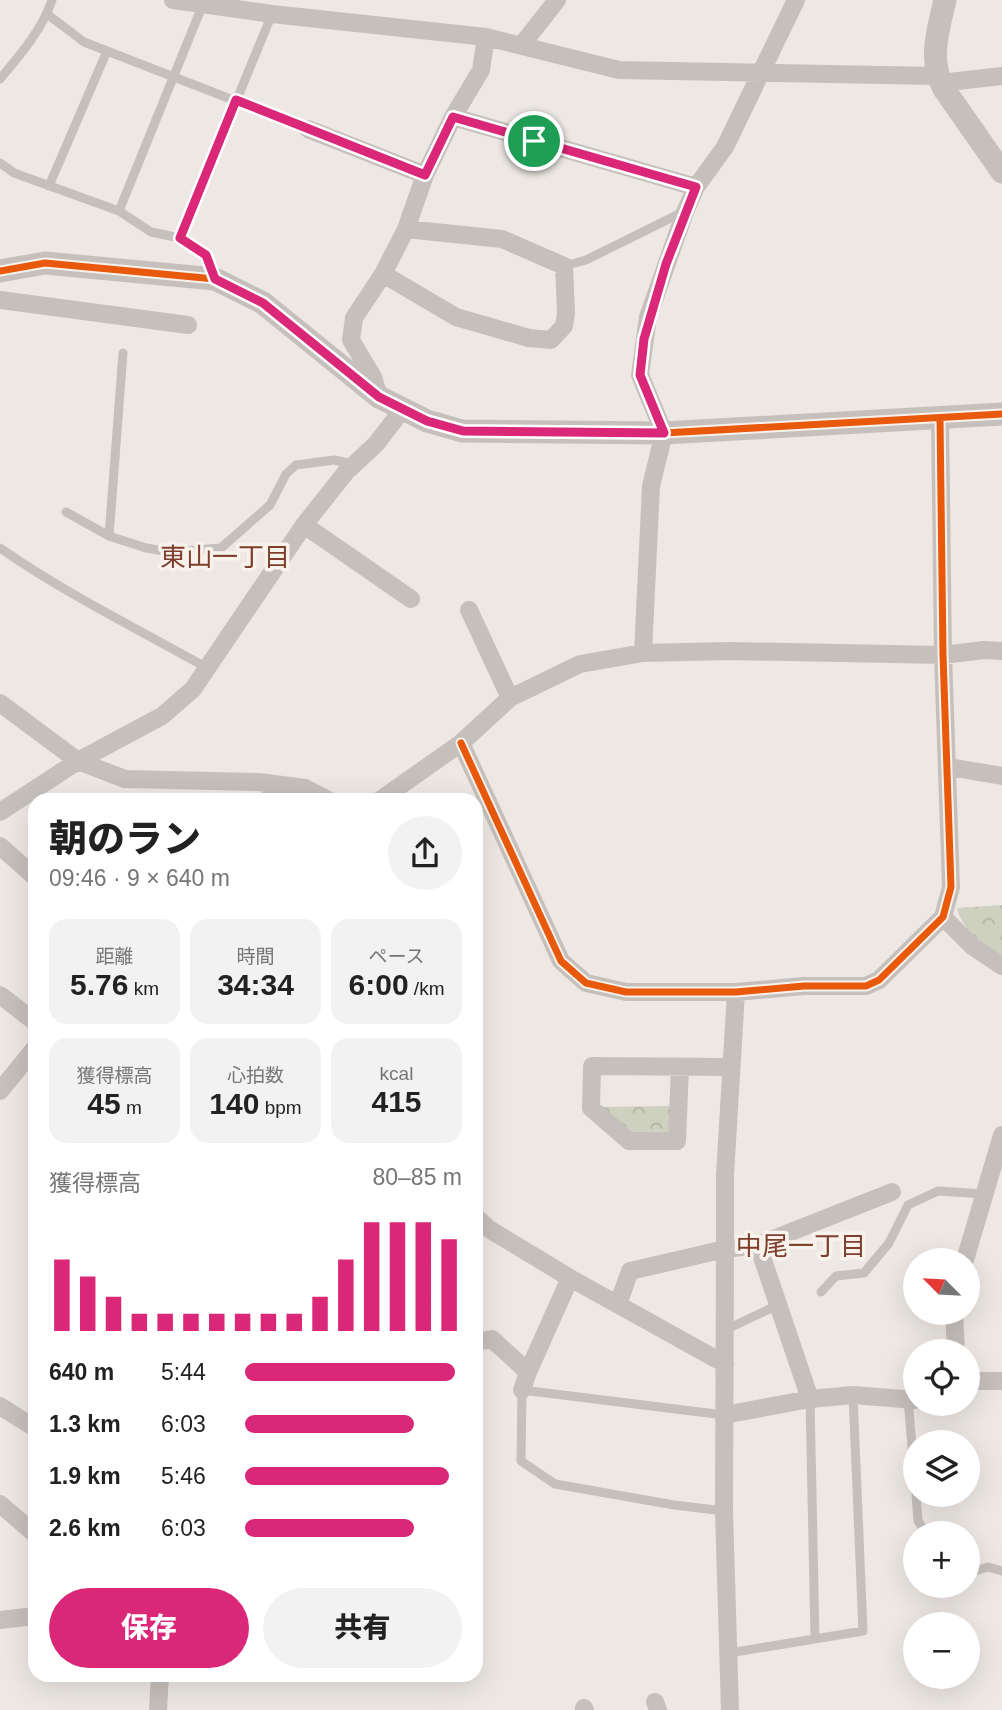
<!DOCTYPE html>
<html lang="ja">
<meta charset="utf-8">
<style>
body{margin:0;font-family:Helvetica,"Noto Sans JP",sans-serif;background:#f2f2f2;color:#222;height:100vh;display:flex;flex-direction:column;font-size:26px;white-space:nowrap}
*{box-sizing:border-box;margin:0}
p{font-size:23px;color:#767676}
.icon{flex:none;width:38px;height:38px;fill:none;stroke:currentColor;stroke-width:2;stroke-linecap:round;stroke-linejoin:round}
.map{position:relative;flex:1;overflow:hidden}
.sheet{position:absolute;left:28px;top:793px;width:455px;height:889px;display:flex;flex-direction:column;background:#fff;border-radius:21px;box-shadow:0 7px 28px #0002}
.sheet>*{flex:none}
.needle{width:46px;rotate:294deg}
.tools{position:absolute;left:903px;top:1248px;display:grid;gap:14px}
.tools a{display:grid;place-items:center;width:77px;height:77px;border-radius:50%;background:#fff;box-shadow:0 7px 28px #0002;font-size:35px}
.pin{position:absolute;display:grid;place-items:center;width:60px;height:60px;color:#fff;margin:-30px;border:4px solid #fff;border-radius:50%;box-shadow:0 2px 7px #0007}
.round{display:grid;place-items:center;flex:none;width:74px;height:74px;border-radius:37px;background:#f2f2f2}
.summary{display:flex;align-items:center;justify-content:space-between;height:119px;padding:0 21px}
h1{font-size:38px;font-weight:800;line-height:52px}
.metrics{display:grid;grid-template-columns:repeat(3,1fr);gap:10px;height:119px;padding:7px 21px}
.metrics div{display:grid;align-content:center;border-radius:18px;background:#f2f2f2;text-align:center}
.metrics b{font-size:30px;font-weight:800}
.metrics small{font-size:19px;font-weight:400}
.metrics p{font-size:19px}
.chart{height:196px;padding:14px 21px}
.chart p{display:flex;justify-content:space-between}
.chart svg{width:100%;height:126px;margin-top:7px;stroke:#db2777;stroke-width:6}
.cta{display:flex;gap:14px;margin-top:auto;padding:14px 21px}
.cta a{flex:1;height:80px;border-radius:42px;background:#db2777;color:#fff;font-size:28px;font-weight:800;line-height:80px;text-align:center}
.cta a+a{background:#f2f2f2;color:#222}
ul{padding:0 21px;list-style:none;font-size:23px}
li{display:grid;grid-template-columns:112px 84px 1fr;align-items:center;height:52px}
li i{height:18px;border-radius:9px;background:#db2777}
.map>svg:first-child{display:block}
</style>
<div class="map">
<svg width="1002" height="1710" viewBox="0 0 1002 1710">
<defs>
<pattern id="park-crowns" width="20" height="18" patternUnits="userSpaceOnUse" patternTransform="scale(1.75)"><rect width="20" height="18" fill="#ced1bf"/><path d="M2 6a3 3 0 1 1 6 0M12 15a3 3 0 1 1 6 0" fill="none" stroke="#b2b4a4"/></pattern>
</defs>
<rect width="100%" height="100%" fill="#ede8e4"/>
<path fill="url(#park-crowns)" d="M1002 905V957C982 944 963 931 957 908Z
M671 1106 670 1131 665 1133 629 1134 600 1107Z"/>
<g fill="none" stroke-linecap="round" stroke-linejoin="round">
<path stroke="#c6c0bc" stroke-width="9" d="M47 14 84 42 308 129
M0 79C20 55 42 30 52 0
M0 163 14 173 119 211 151 232 180 238 206 255 214 277
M49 186 107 51
M119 211 203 4
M180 238 272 14
M564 266 586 260 683 212
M66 512 109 536 146 548 170 552 221 548 270 505 286 474 296 465 334 460 353 464
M109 536 123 353
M0 548C66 594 138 629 207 668
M821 1292 836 1276 864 1273 889 1243 908 1205 938 1191 984 1194
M725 1330 778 1305
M810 1399 815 1639
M908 1399 915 1482
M916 1494 918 1521 926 1533
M724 1511 674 1505 555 1484 521 1461 522 1390 724 1415
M968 1573 988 1567 1002 1571
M729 1653 863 1631 853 1395"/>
<path stroke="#c6c0bc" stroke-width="18" d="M173 0 272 14 486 37 619 70 937 76
M521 46 557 0
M940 83 1002 76
M453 117 696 187
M308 129 425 175
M383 274 456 317 529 338 551 340 564 326 566 313 564 266 502 239 406 229
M0 300 188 325
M379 397 373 377 351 340 354 318 383 274 406 229 425 175 453 117 481 70 486 37
M304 525 411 599
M469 610 510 698
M643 653 651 486 664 433 640 375 648 317 685 212 696 187 725 147 796 0
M0 703 78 761 125 779 259 782 305 788 328 800
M461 743 561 961 586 983 626 992H736L804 986H866L879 980 943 917 951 887 943 655 940 418
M949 767 1002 776
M267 800 305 796
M380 800 461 743 510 698 580 664 643 653 730 651 943 655 984 650 1002 651
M0 812 78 761 162 716 193 689 304 525 346 472 376 444 403 409
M0 846 35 877
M943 917 972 946 1002 966
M0 995 35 1022
M680 1067 677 1141H629L591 1108 592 1066 731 1067
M0 1091 35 1048
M476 1217 489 1229 570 1278 725 1364
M758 1245 810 1399
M965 1260 1002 1135
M618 1304 630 1271 725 1249V1175L736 992
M954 1312 956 1351
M476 1342 492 1339 528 1372
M968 1381H1002
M522 1390 528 1372 570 1278
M0 1406 30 1425 35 1424
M724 1415 810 1399 853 1395 915 1400
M0 1504 35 1534
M0 1620 35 1616
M655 1702 658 1710
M584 1708 585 1710
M158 1710 160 1675
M730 1710 724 1511 725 1249 758 1245 892 1192"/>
<path stroke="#c6c0bc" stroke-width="23" d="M945 0C938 31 928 60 944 89L1002 172
M0 271 45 263 215 279 263 303 379 397 427 421 462 431 664 433 1002 414"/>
<defs>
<path id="cycleway" d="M0 271 45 263 215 279 263 303 379 397 427 421 462 431 664 433 1002 414
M461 743 561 961 586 983 626 992H736L804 986H866L879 980 943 917 951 887 943 655 940 418"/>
</defs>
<use href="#cycleway" stroke="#f8f2ec" stroke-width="11"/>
<use href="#cycleway" stroke="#e8590c" stroke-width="7"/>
</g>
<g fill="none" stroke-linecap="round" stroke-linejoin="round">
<defs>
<path id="route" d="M236 100 425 175 453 117 696 187 666 264 644 339 640 375 664 433 463 431 427 421 379 397 263 303 215 279 206 255 180 238Z"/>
</defs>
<use href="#route" stroke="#fff" stroke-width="14"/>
<use href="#route" stroke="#db2777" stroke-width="9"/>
</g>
<g text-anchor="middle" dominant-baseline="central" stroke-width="7" stroke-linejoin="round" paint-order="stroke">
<g font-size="26" fill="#7e3e2b" stroke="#f8f2ec">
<text x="225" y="557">東山一丁目</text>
<text x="801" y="1246">中尾一丁目</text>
</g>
</g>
</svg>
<div class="tools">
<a><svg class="needle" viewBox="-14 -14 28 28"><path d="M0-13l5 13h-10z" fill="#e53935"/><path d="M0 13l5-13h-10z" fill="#767676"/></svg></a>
<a><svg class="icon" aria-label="locate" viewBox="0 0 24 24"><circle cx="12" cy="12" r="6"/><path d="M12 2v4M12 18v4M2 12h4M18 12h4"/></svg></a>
<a><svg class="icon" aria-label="layers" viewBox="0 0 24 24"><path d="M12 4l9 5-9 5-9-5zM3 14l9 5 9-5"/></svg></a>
<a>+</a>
<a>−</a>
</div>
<div class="pin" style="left:534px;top:141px;background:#1e9e55"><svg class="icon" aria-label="arrive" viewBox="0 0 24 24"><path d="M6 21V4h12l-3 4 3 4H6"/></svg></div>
<section class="sheet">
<div class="summary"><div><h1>朝のラン</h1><p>09:46 · 9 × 640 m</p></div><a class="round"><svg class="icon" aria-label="share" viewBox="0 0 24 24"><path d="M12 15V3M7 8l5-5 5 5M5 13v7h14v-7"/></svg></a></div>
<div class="metrics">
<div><p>距離</p><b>5.76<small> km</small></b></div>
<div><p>時間</p><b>34:34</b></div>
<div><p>ペース</p><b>6:00<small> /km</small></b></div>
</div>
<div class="metrics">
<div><p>獲得標高</p><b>45<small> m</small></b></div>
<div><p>心拍数</p><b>140<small> bpm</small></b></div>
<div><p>kcal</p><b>415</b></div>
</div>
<div class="chart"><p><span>獲得標高</span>80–85 m</p>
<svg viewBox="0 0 160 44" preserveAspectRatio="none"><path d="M5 44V19M15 44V25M25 44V32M35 44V38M45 44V38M55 44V38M65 44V38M75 44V38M85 44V38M95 44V38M105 44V32M115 44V19M125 44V6M135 44V6M145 44V6M155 44V12"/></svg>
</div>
<ul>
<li><b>640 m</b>5:44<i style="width:97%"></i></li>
<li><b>1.3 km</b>6:03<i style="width:78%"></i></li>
<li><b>1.9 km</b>5:46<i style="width:94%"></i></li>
<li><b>2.6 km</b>6:03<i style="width:78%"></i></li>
</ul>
<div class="cta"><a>保存</a><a>共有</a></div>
</section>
</div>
